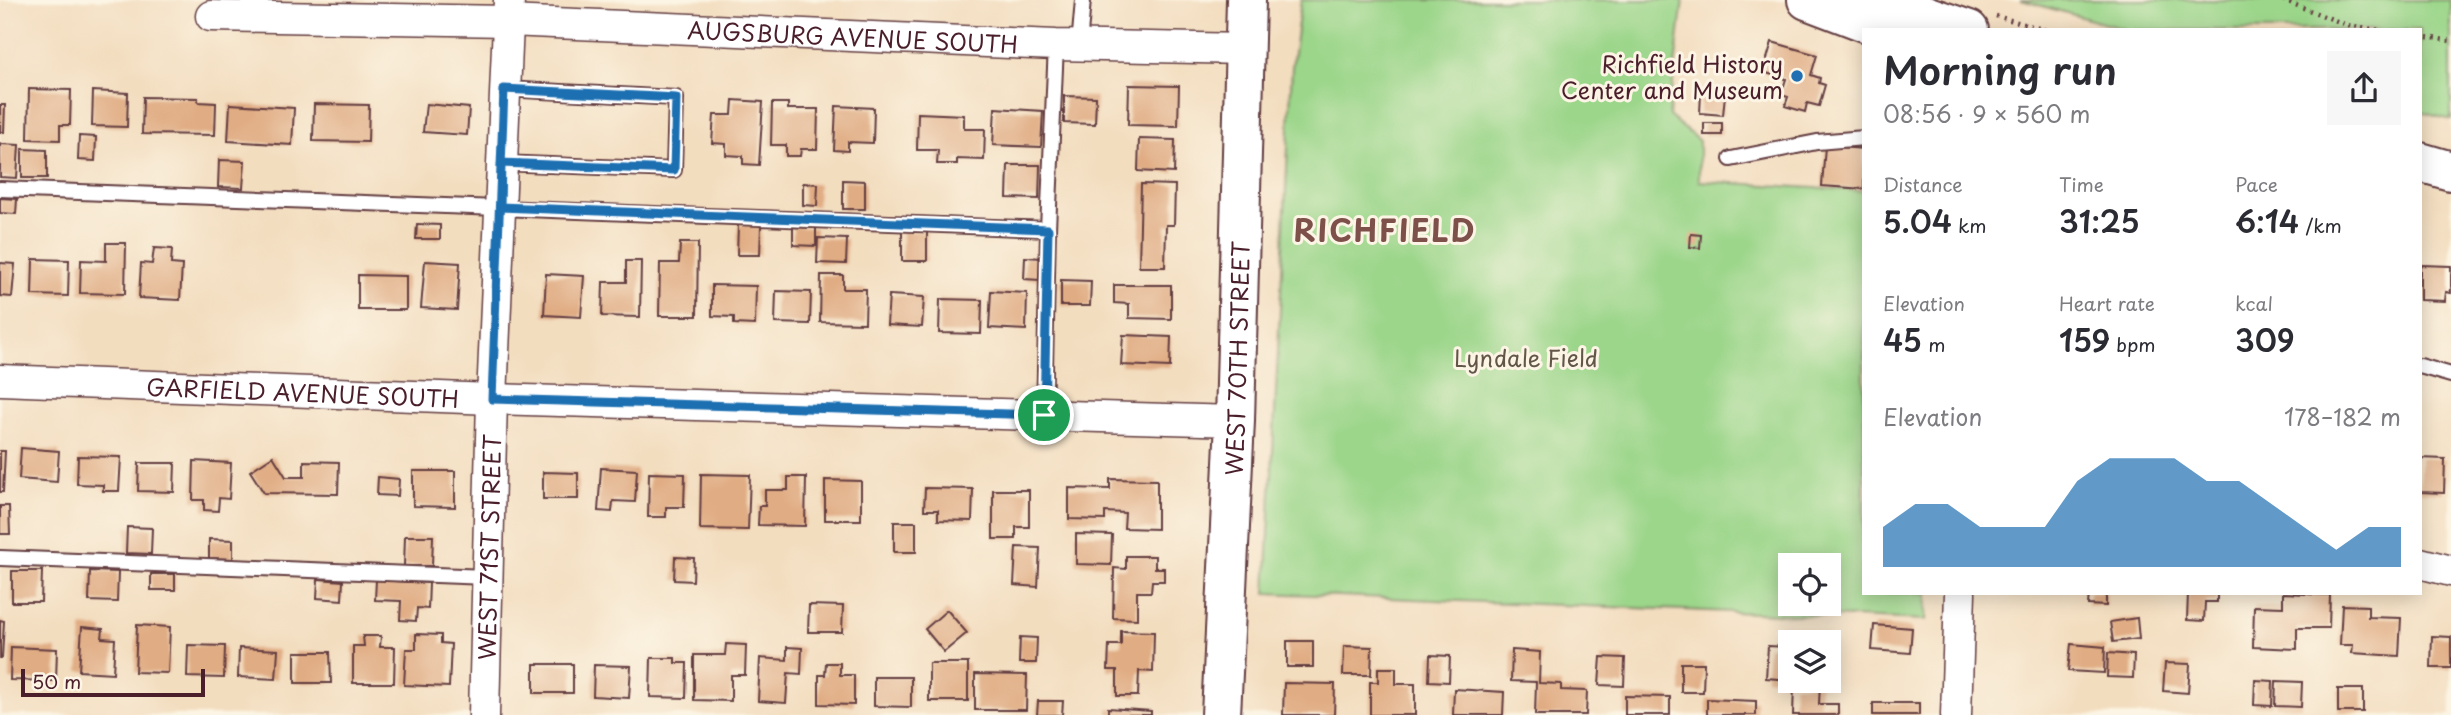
<!DOCTYPE html>
<meta charset="utf-8">
<style>
body{margin:0;font-family:"Playpen Sans",sans-serif;background:#f7f7f7;color:#2b2b33;height:100vh;display:flex;flex-direction:column;font-size:26px;white-space:nowrap}
*{box-sizing:border-box;margin:0}
p{font-size:23px;color:#7c7c81}
.icon{flex:none;width:38px;height:38px;fill:none;stroke:currentColor;stroke-width:2;stroke-linecap:round;stroke-linejoin:round}
.map{position:relative;flex:1;overflow:hidden}
.panel{position:absolute;left:1862px;top:28px;width:560px;height:567px;display:flex;flex-direction:column;background:#fff;border-radius:0px;box-shadow:0 4px 18px #0003}
.panel>*{flex:none}
.buttons{position:absolute;left:1778px;top:553px;display:grid;gap:14px}
.buttons a{display:grid;place-items:center;width:63px;height:63px;border-radius:0px;background:#fff;box-shadow:0 4px 18px #0003;font-size:35px}
.scale{position:absolute;left:21px;bottom:18px;width:184px;box-sizing:border-box;padding-left:7px;border:4px solid #4a1f2b;border-top:0;font-size:19px;line-height:24px;white-space:nowrap;color:#4a1f2b;-webkit-text-stroke:5px #fcf5e5;paint-order:stroke}
.pin{position:absolute;display:grid;place-items:center;width:60px;height:60px;color:#fff;margin:-30px;border:4px solid #fff;border-radius:50%;box-shadow:0 2px 7px #0007}
.round{display:grid;place-items:center;flex:none;width:74px;height:74px;border-radius:0px;background:#f7f7f7}
.head{display:flex;align-items:center;justify-content:space-between;height:119px;padding:0 21px}
h1{font-size:38px;font-weight:600;line-height:52px}
.figures{display:grid;grid-template-columns:repeat(3,1fr);gap:10px;height:119px;padding:7px 21px}
.figures div{display:grid;align-content:center}
.figures b{font-size:30px;font-weight:600}
.figures small{font-size:19px;font-weight:400}
.figures p{font-size:19px}
.chart{height:196px;padding:14px 21px}
.chart p{display:flex;justify-content:space-between}
.chart svg{width:100%;height:126px;margin-top:7px;fill:#1f6fb2;opacity:.7}
.map>svg:first-child{display:block}
</style>
<div class="map">
<svg width="2451" height="715" viewBox="0 0 2451 715">
<rect width="100%" height="100%" fill="#fcf5e5"/>
<filter id="ink" filterUnits="userSpaceOnUse"><feTurbulence type="fractalNoise" baseFrequency=".0143" numOctaves="2"/><feDisplacementMap in="SourceGraphic" scale="14" xChannelSelector="R" yChannelSelector="G"/><feConvolveMatrix kernelMatrix="1 2 1 2 8 2 1 2 1" color-interpolation-filters="sRGB"/></filter>
<filter id="wash" filterUnits="userSpaceOnUse"><feTurbulence type="fractalNoise" baseFrequency=".00686" numOctaves="4" result="noise"/><feDisplacementMap in="SourceGraphic" scale="28" xChannelSelector="R" yChannelSelector="G"/><feGaussianBlur stdDeviation="1.57" result="paint"/><feColorMatrix in="noise" values="0 0 0 0 0 0 0 0 0 0 0 0 0 0 0 0 0 1.4 0 .05"/><feComposite in="paint" operator="in"/></filter>
<g filter="url(#wash)">
<rect width="100%" height="100%" fill="#f3ddbf"/>
<path fill="#9bd68a" stroke="#727a5a" stroke-width="2" fill-rule="evenodd" d="M1301 0H1683L1669 116 1699 141V181L1864 191V593H1927L1926 620 1266 593 1292 67ZM1790 565H1829V604H1790Z
M2021 0H2451V120L2420 112V30H2127Z"/>
<g id="blocks">
<path fill="#e0ac83" d="M1772 42 1817 55 1811 75 1820 78 1819 83 1825 85 1819 106 1807 103 1805 112 1785 106 1788 97 1781 95 1786 79 1763 72Z
M1129 85 1179 86 1178 126 1128 125Z
M29 89 71 90 70 125H60V140L28 139Z
M93 91 128 93 127 127 92 126Z
M1701 93 1725 95 1723 115 1700 113Z
M1064 96 1096 97 1095 124 1064 123Z
M143 97 198 98V102L216 103 215 135 142 134Z
M733 100 763 102 759 165 743 164V156L726 155V144L712 143 714 115H732Z
M772 103H788V109H818L817 149H801L800 156H786V145H771Z
M230 104 294 108 292 145 228 141Z
M314 104 369 105 368 142 313 141Z
M426 104 469 108 467 135 423 132Z
M0 105H5L4 132H0Z
M836 106 874 108 873 143 848 142V151L834 150Z
M995 108 1043 111 1041 147 993 145Z
M918 113 964 115V129H985L984 160 957 159V164H937L938 150H917Z
M1704 123H1722V135H1704Z
M79 136 96 137 95 161 78 160Z
M1139 139 1175 140 1174 173 1138 171Z
M0 144 19 145 17 178 0 177Z
M1825 146 1864 149V189L1822 186Z
M22 149 47 150V178H22Z
M219 160 245 161 243 188 218 187Z
M1008 165H1040L1039 199 1007 198Z
M843 180 865 181V209H843Z
M803 183 818 184 817 206 803 205Z
M1141 184 1175 185 1174 225H1166L1165 267H1139Z
M0 198 17 199 16 214 0 213Z
M417 224 440 225V239H416Z
M738 225H761L760 255H737Z
M793 227 816 228V246L793 245Z
M902 231 927 232V261H902Z
M1691 234 1701 235 1700 248 1690 247Z
M818 238 847 239 846 264 817 263Z
M106 243H126L125 294 80 293 81 260 106 261Z
M680 243H698L697 316H659L660 263H679Z
M154 248 172 249 171 264 182 265 180 300 139 298 141 263 152 264Z
M1025 257 1042 258 1040 280 1024 279Z
M33 259 69 260 68 296 32 295Z
M425 261 460 263 457 310 421 308Z
M626 261H641L640 317 602 316 603 282H626Z
M0 263 15 264 12 297 0 296Z
M2420 265 2451 266V293L2446 292 2445 301 2420 300Z
M546 274 584 276 581 317 544 315Z
M358 275 406 276V310H358Z
M821 275H843V289H866L865 323 820 322Z
M1061 280 1091 281 1090 306H1061Z
M712 285 756 286 755 325 734 324V317L712 316Z
M1114 285H1171V319L1129 318V304L1114 303Z
M776 291 811 292 810 324 775 323Z
M991 291 1027 293 1026 330 989 328Z
M889 295 924 297 922 327 887 325Z
M940 299 982 300 981 334 939 333Z
M1123 335 1171 337 1170 367 1121 365Z
M21 448 59 451 57 482 19 479Z
M0 451H5L3 492H0Z
M78 456 121 457 119 491H103V485L77 484Z
M273 456 286 477H304V461L339 462 338 494 264 493 250 471Z
M2420 458 2445 459 2444 493 2420 492Z
M194 461 231 463 229 499 219 498 218 511 204 510V500H193Z
M139 463H175L174 492 138 491Z
M601 468 637 470 635 502 613 501 612 512 598 511Z
M413 471H455V507L413 506Z
M543 472 578 473V499H543Z
M649 473 685 474 684 507H666V517H648Z
M701 474 750 475 748 530 700 529Z
M378 477 399 479 398 496 377 495Z
M788 477H806L805 526 758 525 759 506H765V490H788Z
M1110 479 1157 480V529L1124 528 1125 513 1105 512V520L1069 519V488L1110 489Z
M825 480 861 481V520H825Z
M925 488 973 489 972 521 938 520V510H924Z
M993 490H1029V527H1016V539H993Z
M0 506H9L10 534H0Z
M894 522H916V552H894Z
M127 527 152 528 151 554 126 553Z
M1076 534 1112 535 1111 565 1076 564Z
M405 536H433L432 566H404Z
M209 539 233 540V559L209 558Z
M1016 547 1040 548 1038 587 1014 585Z
M1126 556H1155V568H1164V581H1152L1151 592H1137V619L1113 618 1114 568 1126 569Z
M675 557 694 558 693 581 674 580Z
M12 571H42L41 602H12Z
M90 571 118 572 117 602 89 601Z
M151 574H175V590H151Z
M318 579 343 581 342 600 317 598Z
M376 580 429 583 428 609 417 608 416 621 400 620 401 601 375 600Z
M2089 593H2106V606L2088 605Z
M2188 593H2217V602H2205L2204 621 2187 620Z
M2283 593 2330 595 2329 628H2297V649L2253 647 2254 606 2283 607Z
M809 605 843 606 842 632H808Z
M2342 605 2368 606V617L2401 618 2399 656 2352 653 2353 645H2340Z
M947 610 967 633 944 652 925 629Z
M2137 618 2139 639 2113 642 2110 622Z
M0 620 4 621 2 658H0Z
M137 625 170 627 168 673 135 672Z
M1874 625 1912 628 1910 653 1872 650Z
M82 627 103 629 102 638 115 639 113 673 79 671Z
M1121 631 1154 632 1153 672 1139 671 1138 696H1117V670H1108L1109 645H1121Z
M416 634 441 635V643L451 644 449 687 404 685 406 649H416Z
M363 636H381L380 647H395L394 683H353V646H364Z
M2432 636 2451 637V668H2431Z
M1020 637 1037 638 1036 663H1019Z
M1287 641H1313V667H1287Z
M726 644 746 645 745 675H731V701L694 700V655H725Z
M2071 644 2105 647 2104 673 2068 671Z
M188 645 225 646 224 678 187 677Z
M1344 646 1372 647 1371 675H1343Z
M1768 646 1790 647V680L1766 678Z
M11 647 57 649 56 681 10 680Z
M787 647 802 648 801 674 788 673 786 703 758 701 760 658 787 660Z
M239 648 278 650 276 679 238 677Z
M1512 650 1540 652 1539 683 1561 684V690L1587 691 1586 715H1535L1536 682 1511 681Z
M295 652H330L331 683H295Z
M2108 653 2134 655 2133 678 2107 677Z
M1430 655 1450 656 1449 682 1429 681Z
M1601 657 1625 658 1624 686 1599 685Z
M651 658H675V663H687L686 698 650 697Z
M826 663H840V675H854V705L819 704V675H825Z
M929 663H968V701H929Z
M1681 663H1704L1703 692H1681Z
M2165 663 2190 664 2188 693 2163 691Z
M534 664H573V693H534Z
M594 665 631 666 629 698 593 696Z
M1378 668H1396V684H1415V715H1370V682H1378Z
M975 674 1027 675 1026 710H975Z
M874 677H911V707L874 706Z
M2255 680 2273 681 2272 706 2254 705Z
M2276 681 2302 682 2301 707 2275 706Z
M1284 683 1335 684 1334 715H1283Z
M1794 685H1820L1819 704H1838V715H1793Z
M1454 689 1504 692 1503 715H1453Z
M2338 689H2363V712H2338Z
M1625 696 1670 697V715H1625Z
M1707 699 1756 701V715H1707Z
M1038 701H1063L1062 715H1037Z
M1873 703H1919V715H1873Z
M1108 708 1151 711V715H1108Z"/>
</g>
</g>
<g filter="url(#ink)">
<use href="#blocks" fill-opacity="0" stroke="#633c41" stroke-width="2"/>
<g fill="none" stroke-linecap="round" stroke-linejoin="round">
<defs>
<path id="lane" d="M1079 46 1083 0
M1731 159 1817 142 1864 138
M501 163 674 170 676 98 504 89
M0 189 1048 229
M2420 366 2451 375
M1044 416 1048 229 1056 45
M0 558 487 577"/>
<g id="street">
<path id="s1" d="M211 16 508 21 1056 45 1244 49"/>
<path id="s2" d="M0 380 492 399 1235 421"/>
<path d="M2420 563 2451 571"/>
<path id="s3" d="M484 715 492 399 509 0"/>
<path d="M1956 715 1960 593"/>
</g>
<g id="secondary">
<path d="M1807 0 1886 30"/>
<path d="M1881 0 1969 30"/>
<path d="M2420 162 2451 171"/>
<path id="s4" d="M1221 715 1235 421 1246 0"/>
</g>
</defs>
<use href="#lane" stroke="#633c41" stroke-width="18"/>
<use href="#street" stroke="#633c41" stroke-width="33"/>
<use href="#secondary" stroke="#633c41" stroke-width="42"/>
<path stroke="#633c41" stroke-width="4.5" stroke-dasharray="2 5" stroke-linecap="butt" d="M2283 0 2347 25 2379 30
M1996 16 2046 30
M2420 36 2451 41"/>
<use href="#lane" stroke="#fff" stroke-width="14"/>
<use href="#street" stroke="#fff" stroke-width="30"/>
<use href="#secondary" stroke="#fff" stroke-width="38"/>
</g>
</g>
<g fill="none" stroke-linecap="round" stroke-linejoin="round" filter="url(#ink)">
<defs>
<path id="route" d="M1044 415 1048 229 500 207 501 163 674 170 676 98 504 89C500 192 496 296 492 399L1044 415"/>
</defs>
<use href="#route" stroke="#fff" stroke-width="14"/>
<use href="#route" stroke="#1f6fb2" stroke-width="9"/>
</g>
<circle fill="#1f6fb2" stroke="#fcf5e5" stroke-width="2.5" cx="1797" cy="76" r="7"/>
<g text-anchor="middle" dominant-baseline="central" stroke-width="6" stroke-linejoin="round" paint-order="stroke">
<g font-size="23" fill="#4a1f2b" stroke="#fcf5e5">
<text stroke="none"><textPath href="#s1" startOffset="642">AUGSBURG AVENUE SOUTH</textPath></text>
<text stroke="none"><textPath href="#s4" startOffset="357">WEST 70TH STREET</textPath></text>
<text stroke="none"><textPath href="#s2" startOffset="303">GARFIELD AVENUE SOUTH</textPath></text>
<text stroke="none"><textPath href="#s3" startOffset="168">WEST 71ST STREET</textPath></text>
</g>
<g font-size="23" fill="#4a1f2b" stroke="#fcf5e5" text-anchor="end">
<text x="1783" y="63">Richfield History<tspan x="1783" dy="26">Center and Museum</tspan></text>
</g>
<g font-size="23" fill="#625648" stroke="#fcf5e5">
<text x="1526" y="357">Lyndale Field</text>
</g>
<g font-size="30" font-weight="bold" letter-spacing="2" fill="#7e504a" stroke="#fcf5e5">
<text x="1385" y="229">RICHFIELD</text>
</g>
</g>
</svg>
<div class="buttons">
<a><svg class="icon" aria-label="locate" viewBox="0 0 24 24"><circle cx="12" cy="12" r="6"/><path d="M12 2v4M12 18v4M2 12h4M18 12h4"/></svg></a>
<a><svg class="icon" aria-label="layers" viewBox="0 0 24 24"><path d="M12 4l9 5-9 5-9-5zM3 14l9 5 9-5"/></svg></a>
</div>
<div class="scale">50 m</div>
<div class="pin" style="left:1044px;top:415px;background:#1e9e55"><svg class="icon" aria-label="arrive" viewBox="0 0 24 24"><path d="M6 21V4h12l-3 4 3 4H6"/></svg></div>
<section class="panel">
<div class="head"><div><h1>Morning run</h1><p>08:56 · 9 × 560 m</p></div><a class="round"><svg class="icon" aria-label="share" viewBox="0 0 24 24"><path d="M12 15V3M7 8l5-5 5 5M5 13v7h14v-7"/></svg></a></div>
<div class="figures">
<div><p>Distance</p><b>5.04<small> km</small></b></div>
<div><p>Time</p><b>31:25</b></div>
<div><p>Pace</p><b>6:14<small> /km</small></b></div>
</div>
<div class="figures">
<div><p>Elevation</p><b>45<small> m</small></b></div>
<div><p>Heart rate</p><b>159<small> bpm</small></b></div>
<div><p>kcal</p><b>309</b></div>
</div>
<div class="chart"><p><span>Elevation</span>178–182 m</p>
<svg viewBox="0 0 160 44" preserveAspectRatio="none"><path d="M0 44V30L10 22L20 22L30 30L40 30L50 30L60 14L70 6L80 6L90 6L100 14L110 14L120 22L130 30L140 38L150 30L160 30V44z"/></svg>
</div>
</section>
</div>
